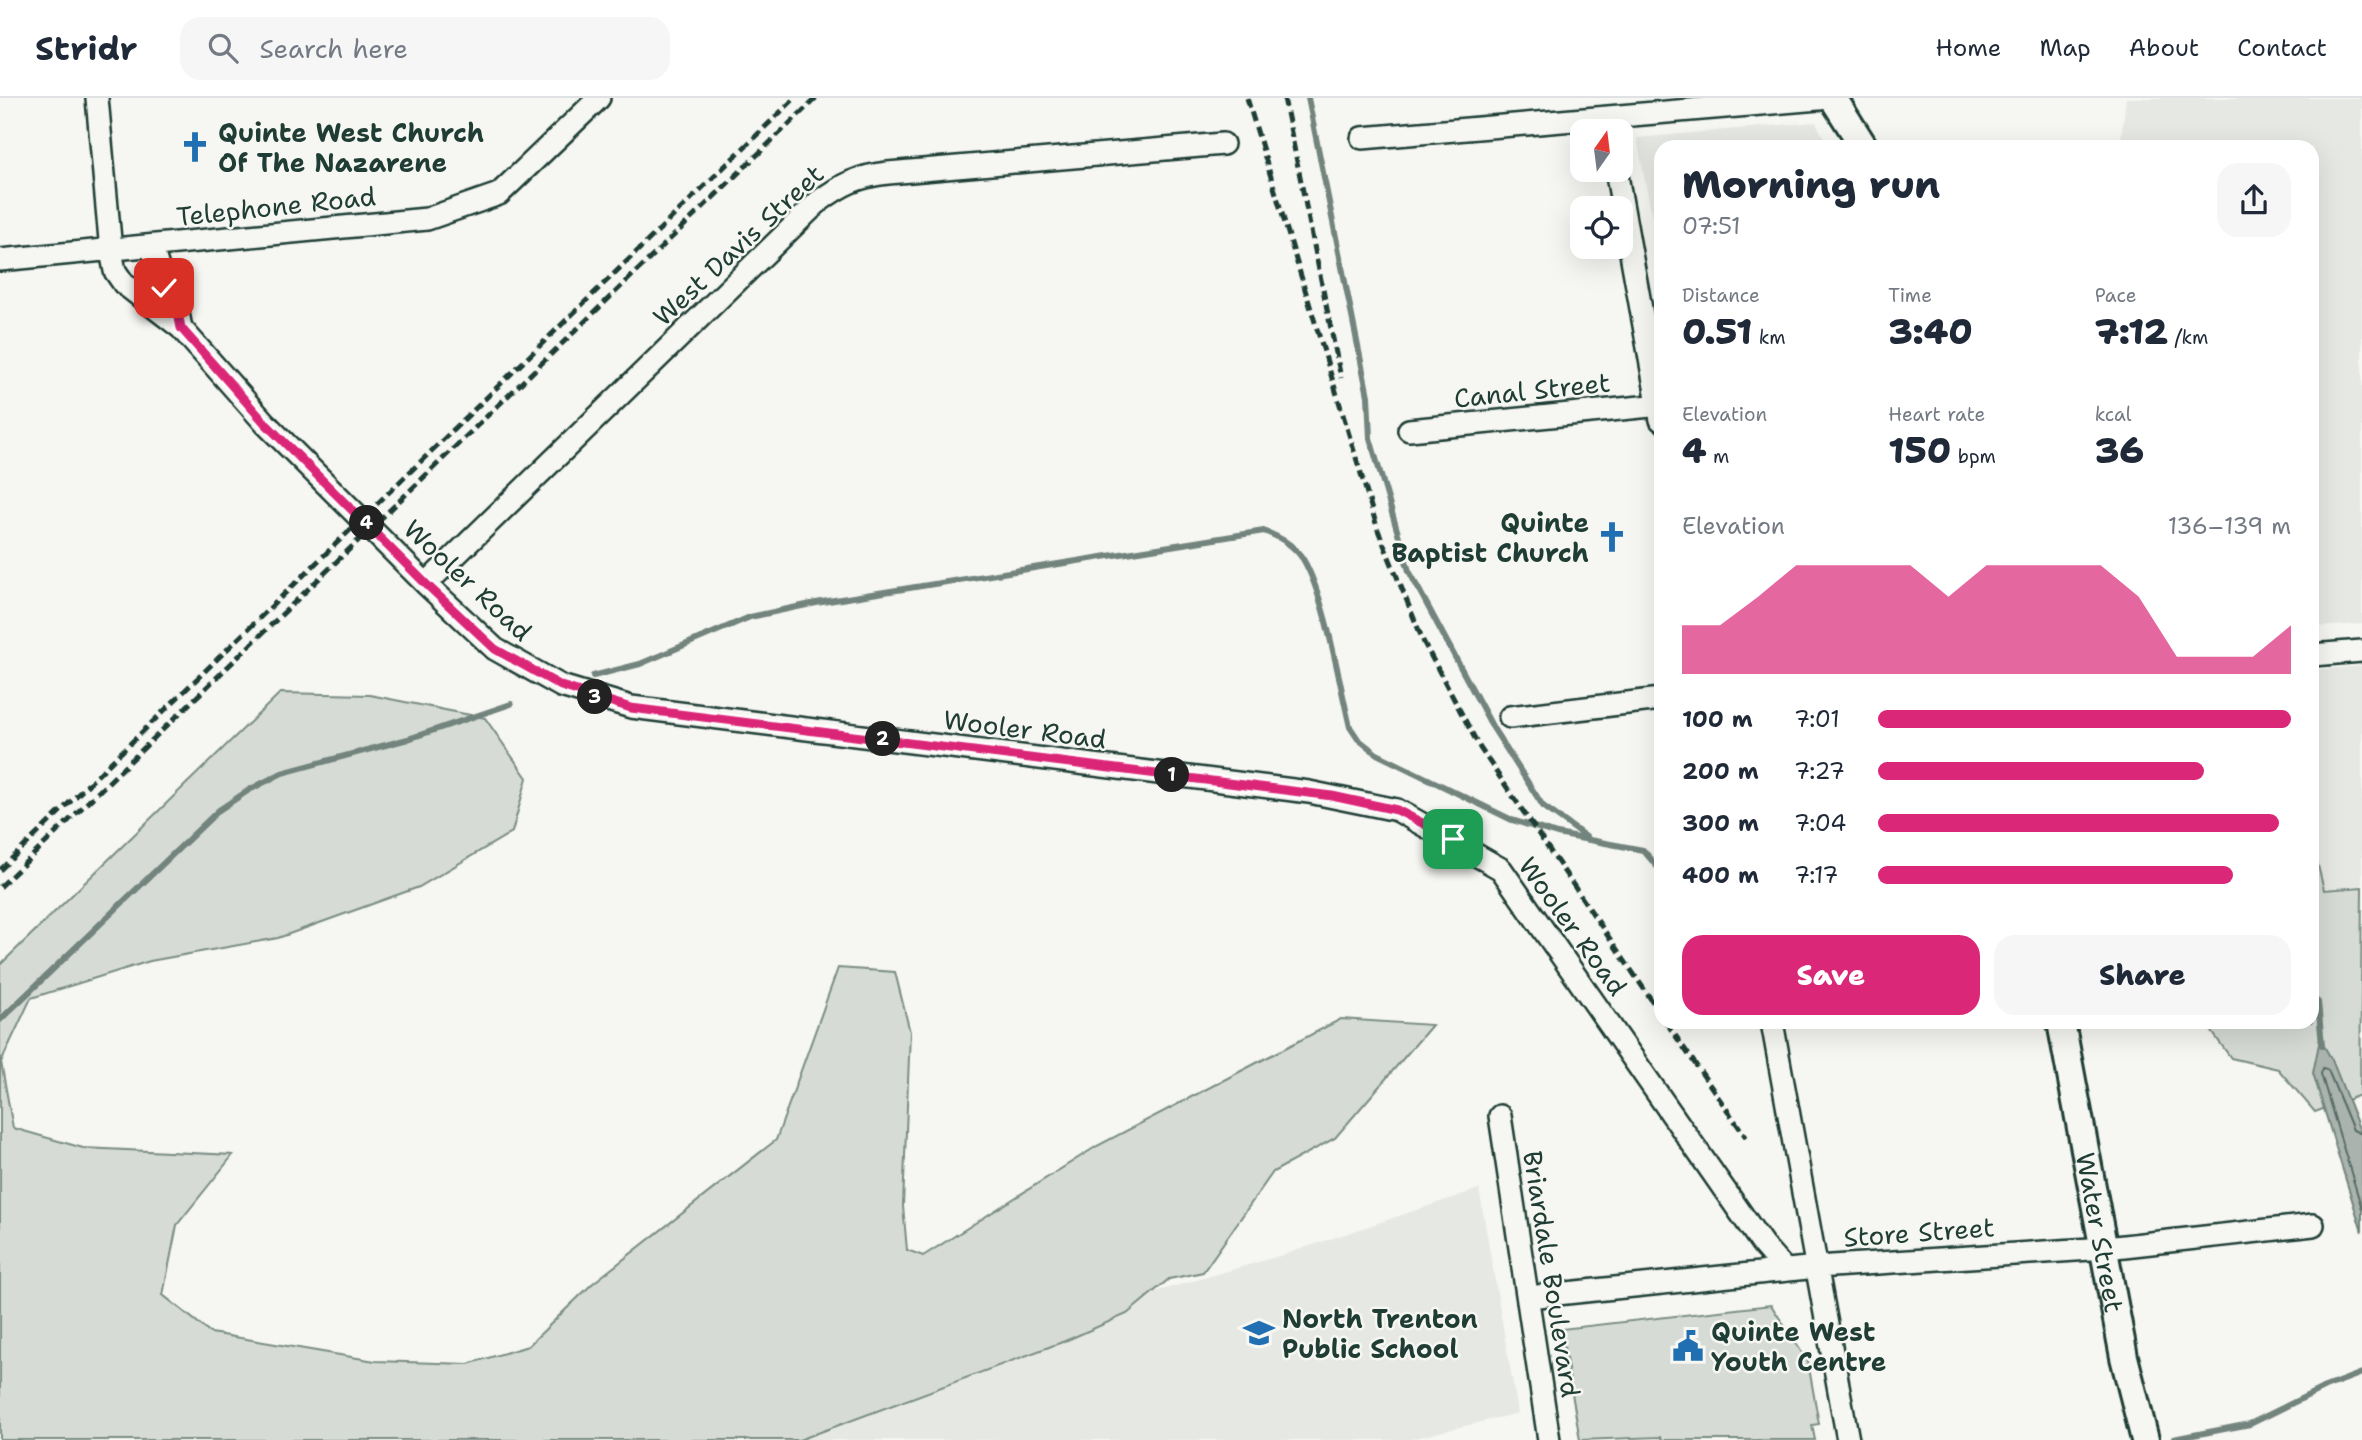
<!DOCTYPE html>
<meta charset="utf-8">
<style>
body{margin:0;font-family:"Shantell Sans",sans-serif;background:#f6f6f7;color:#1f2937;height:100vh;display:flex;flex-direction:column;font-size:26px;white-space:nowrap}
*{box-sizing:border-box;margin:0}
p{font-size:23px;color:#747a83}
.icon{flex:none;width:38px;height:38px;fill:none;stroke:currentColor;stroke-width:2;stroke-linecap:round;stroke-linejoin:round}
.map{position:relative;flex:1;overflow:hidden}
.side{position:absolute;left:1654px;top:42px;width:665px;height:889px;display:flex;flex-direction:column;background:#fff;border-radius:21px;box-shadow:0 7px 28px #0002}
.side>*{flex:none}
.needle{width:46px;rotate:14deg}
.tools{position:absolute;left:1570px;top:21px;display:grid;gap:14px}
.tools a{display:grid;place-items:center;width:63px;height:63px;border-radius:14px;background:#fff;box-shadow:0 7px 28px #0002;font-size:35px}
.pin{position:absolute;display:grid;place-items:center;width:60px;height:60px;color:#fff;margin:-30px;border-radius:14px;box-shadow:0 4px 10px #0006}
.km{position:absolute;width:35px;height:35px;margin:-18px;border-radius:50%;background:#222;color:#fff;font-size:19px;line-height:35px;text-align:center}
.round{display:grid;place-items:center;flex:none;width:74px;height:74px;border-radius:21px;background:#f6f6f7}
.headline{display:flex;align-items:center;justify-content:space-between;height:119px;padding:0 28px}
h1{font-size:38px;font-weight:800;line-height:52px}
.metrics{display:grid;grid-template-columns:repeat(3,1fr);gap:10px;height:119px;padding:7px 28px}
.metrics div{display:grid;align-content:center}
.metrics b{font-size:35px;font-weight:800}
.metrics small{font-size:19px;font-weight:400}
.metrics p{font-size:19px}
.chart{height:196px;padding:14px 28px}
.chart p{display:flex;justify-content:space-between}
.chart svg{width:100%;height:126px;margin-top:7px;fill:#db2777;opacity:.7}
.button{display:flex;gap:14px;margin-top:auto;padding:14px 28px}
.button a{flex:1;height:80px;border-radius:21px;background:#db2777;color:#fff;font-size:28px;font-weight:800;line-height:80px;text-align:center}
.button a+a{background:#f6f6f7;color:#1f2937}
ul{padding:0 28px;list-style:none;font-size:23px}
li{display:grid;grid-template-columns:112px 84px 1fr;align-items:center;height:52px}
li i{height:18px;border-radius:9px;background:#db2777}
header{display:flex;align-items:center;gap:42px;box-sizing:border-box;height:98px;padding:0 35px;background:#fff;border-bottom:2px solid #e0e1e3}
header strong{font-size:33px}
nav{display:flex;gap:38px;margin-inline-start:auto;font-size:24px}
.search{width:490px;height:63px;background:#f6f6f7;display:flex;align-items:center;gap:18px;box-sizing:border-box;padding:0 24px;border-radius:21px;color:#747a83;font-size:26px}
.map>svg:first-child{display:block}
</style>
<header>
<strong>Stridr</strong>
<div class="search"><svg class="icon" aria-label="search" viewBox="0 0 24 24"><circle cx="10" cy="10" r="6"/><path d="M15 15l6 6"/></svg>Search here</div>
<nav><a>Home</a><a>Map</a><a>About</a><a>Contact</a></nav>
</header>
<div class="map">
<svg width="2362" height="1342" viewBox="0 0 2362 1342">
<rect width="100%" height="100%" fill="#f6f6f2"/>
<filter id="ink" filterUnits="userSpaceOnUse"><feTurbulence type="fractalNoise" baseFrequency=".0143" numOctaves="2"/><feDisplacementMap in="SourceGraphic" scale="14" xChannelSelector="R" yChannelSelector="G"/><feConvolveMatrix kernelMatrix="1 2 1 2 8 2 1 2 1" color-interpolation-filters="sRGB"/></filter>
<g filter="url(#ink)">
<path fill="#e6e8e4" d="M2126 0H2362V526L2312 529V49H2120Z
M1816 24 1828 49H1661L1659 157 1637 40Z
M2362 568V789L2312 793V572Z
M1479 1091 1518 1315 1407 1342H747L743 1313 1283 1157Z"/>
<path fill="#d6dbd6" stroke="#7a8c85" stroke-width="2" d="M280 595 370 597 485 620 527 680 512 734 419 789 278 840 150 863 31 900 1 964 13 1030 83 1050 233 1057 177 1127 163 1197 211 1235 375 1263 468 1266 528 1248 592 1186 776 1042 838 870 895 874 910 934 903 1108 907 1152 923 1158 1097 1048 1341 921 1432 927 1335 1040 1273 1074 1203 1174 1169 1181 1127 1216 1065 1243 799 1342H0V867Z
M2312 743 2324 792 2362 789 2360 997 2315 1014 2278 971 2231 960 2205 924H2312Z
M1771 1207 1808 1264 1819 1326 1812 1327 1815 1342H1662L1661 1339 1580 1342 1561 1231Z"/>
<path fill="#aab3ae" stroke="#72847d" stroke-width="2" d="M2320 941 2332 962 2362 1038V1134L2313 975Z"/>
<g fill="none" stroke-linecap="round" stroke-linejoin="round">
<path stroke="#576c65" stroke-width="2" d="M2362 1036 2353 1032 2328 972 2323 970 2321 976 2362 1111"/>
<path stroke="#72847d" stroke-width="6" d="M1308 0 1368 298 1370 340 1409 473 1493 630 1543 708 1586 739
M593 578 640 566 750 519 816 505 1264 433C1279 439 1293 446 1303 461 1325 498 1339 584 1350 629L1358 641 1377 656 1512 722 1557 736 1643 752 1661 773
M2312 900 2318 904 2322 947
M0 922 219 712 249 692 282 675 408 641 511 606
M2173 1341 2250 1326 2325 1289 2362 1275"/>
<defs>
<path id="minor" d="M97 0 111 153 115 173 124 186 181 230 265 325 426 486 495 551 561 588 631 609 1309 694 1397 712 1501 771 1763 1147 1785 1172
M1362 40 1830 0
M1616 72 1661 322
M152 149 164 190 178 215 181 230
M0 162 427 121 499 96 599 0
M1409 332 1661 307
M426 486 818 104C842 86 859 78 888 75L1223 46
M2312 557 2362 553
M1510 619 1661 601
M1772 924 1848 1342
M1500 1018 1549 1342
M1528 1199 1817 1169 2106 1150 2313 1127"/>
<g id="major">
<path d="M1833 0 1864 49"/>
<path id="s1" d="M2061 924 2124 1259 2145 1342"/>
</g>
</defs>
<use href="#minor" stroke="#1f3d34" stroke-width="26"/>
<use href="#major" stroke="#1f3d34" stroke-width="32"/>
<use href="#minor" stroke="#f6f6f2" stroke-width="21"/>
<use href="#major" stroke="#f6f6f2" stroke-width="26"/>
<path stroke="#1f3d34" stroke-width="5" stroke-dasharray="10 5" stroke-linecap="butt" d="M1247 0 1378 432 1424 545 1480 650 1661 916
M1284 0 1341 280
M0 772 795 0
M0 789 816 0
M1666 924 1746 1039"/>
</g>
</g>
<g fill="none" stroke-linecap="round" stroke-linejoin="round" filter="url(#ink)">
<defs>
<path id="route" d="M164 190 178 215 181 230 265 325 426 486 495 551 561 588 631 610 1332 698 1397 712 1453 741"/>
</defs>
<use href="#route" stroke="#fff" stroke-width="14"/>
<use href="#route" stroke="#db2777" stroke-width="9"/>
</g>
<defs>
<symbol id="church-bare" viewBox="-9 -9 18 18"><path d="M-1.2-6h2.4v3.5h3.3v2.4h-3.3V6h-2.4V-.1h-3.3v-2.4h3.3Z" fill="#1f6fb2" stroke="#f6f6f2" stroke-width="2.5" paint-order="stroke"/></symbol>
<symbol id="school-bare" viewBox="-9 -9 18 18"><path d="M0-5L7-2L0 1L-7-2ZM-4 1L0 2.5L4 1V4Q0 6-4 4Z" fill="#1f6fb2" stroke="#f6f6f2" stroke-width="2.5" paint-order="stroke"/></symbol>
<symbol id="civic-bare" viewBox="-9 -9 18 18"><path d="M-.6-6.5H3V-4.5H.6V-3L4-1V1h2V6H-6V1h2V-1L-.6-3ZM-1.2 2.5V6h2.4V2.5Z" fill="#1f6fb2" stroke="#f6f6f2" stroke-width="2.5" paint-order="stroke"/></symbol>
</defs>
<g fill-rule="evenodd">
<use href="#church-bare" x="173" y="27" width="44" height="44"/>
<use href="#church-bare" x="1590" y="417" width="44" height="44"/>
<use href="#school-bare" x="1237" y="1213" width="44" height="44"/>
<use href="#civic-bare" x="1666" y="1226" width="44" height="44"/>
</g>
<g text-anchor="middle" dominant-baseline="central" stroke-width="5" stroke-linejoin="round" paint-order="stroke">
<g font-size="26" font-weight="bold" fill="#1f3d34" stroke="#f6f6f2" text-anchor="start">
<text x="218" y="34">Quinte West Church<tspan x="218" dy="30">Of The Nazarene</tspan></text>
<text x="1589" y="424" text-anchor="end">Quinte<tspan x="1589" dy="30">Baptist Church</tspan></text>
<text x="1282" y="1220">North Trenton<tspan x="1282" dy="30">Public School</tspan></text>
<text x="1711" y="1233">Quinte West<tspan x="1711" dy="30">Youth Centre</tspan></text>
</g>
<g font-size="26" fill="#1f3d34" stroke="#f6f6f2">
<text transform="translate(276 108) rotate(-6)">Telephone Road</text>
<text transform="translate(738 147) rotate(-43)">West Davis Street</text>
<text transform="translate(1532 292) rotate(-6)">Canal Street</text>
<text transform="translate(468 482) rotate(43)">Wooler Road</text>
<text transform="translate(1025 631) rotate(7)">Wooler Road</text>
<text transform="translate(1573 828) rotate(54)">Wooler Road</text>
<text stroke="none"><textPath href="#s1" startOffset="214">Water Street</textPath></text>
<text transform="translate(1919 1134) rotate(-4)">Store Street</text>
<text transform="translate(1552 1176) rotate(81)">Briardale Boulevard</text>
</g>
</g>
</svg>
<div class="tools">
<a><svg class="needle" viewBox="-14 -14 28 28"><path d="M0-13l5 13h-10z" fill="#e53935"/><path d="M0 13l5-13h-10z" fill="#747a83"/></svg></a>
<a><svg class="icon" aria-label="locate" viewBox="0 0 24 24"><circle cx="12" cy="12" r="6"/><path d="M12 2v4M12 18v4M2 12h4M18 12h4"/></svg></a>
</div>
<div class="pin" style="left:1453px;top:741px;background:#1e9e55"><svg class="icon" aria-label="arrive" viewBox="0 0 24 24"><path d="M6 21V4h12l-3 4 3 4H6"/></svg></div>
<div class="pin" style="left:164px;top:190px;background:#d93025"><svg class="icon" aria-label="check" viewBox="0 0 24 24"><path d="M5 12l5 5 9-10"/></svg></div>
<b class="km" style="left:1172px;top:677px">1</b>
<b class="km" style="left:883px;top:641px">2</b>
<b class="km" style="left:595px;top:599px">3</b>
<b class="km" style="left:367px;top:425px">4</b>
<section class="side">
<div class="headline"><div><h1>Morning run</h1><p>07:51</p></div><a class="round"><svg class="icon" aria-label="share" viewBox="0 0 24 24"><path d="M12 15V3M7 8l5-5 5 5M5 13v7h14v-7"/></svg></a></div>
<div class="metrics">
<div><p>Distance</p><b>0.51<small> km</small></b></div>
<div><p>Time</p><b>3:40</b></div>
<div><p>Pace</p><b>7:12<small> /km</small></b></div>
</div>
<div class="metrics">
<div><p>Elevation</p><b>4<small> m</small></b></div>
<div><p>Heart rate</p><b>150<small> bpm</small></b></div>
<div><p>kcal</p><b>36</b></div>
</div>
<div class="chart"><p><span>Elevation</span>136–139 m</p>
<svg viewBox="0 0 160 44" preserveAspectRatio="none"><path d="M0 44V27L10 27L20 17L30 6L40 6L50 6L60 6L70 17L80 6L90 6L100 6L110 6L120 17L130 38L140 38L150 38L160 27V44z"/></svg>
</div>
<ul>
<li><b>100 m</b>7:01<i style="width:100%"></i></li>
<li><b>200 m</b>7:27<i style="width:79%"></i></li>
<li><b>300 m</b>7:04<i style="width:97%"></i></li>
<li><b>400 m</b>7:17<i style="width:86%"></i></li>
</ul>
<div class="button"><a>Save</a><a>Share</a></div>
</section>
</div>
